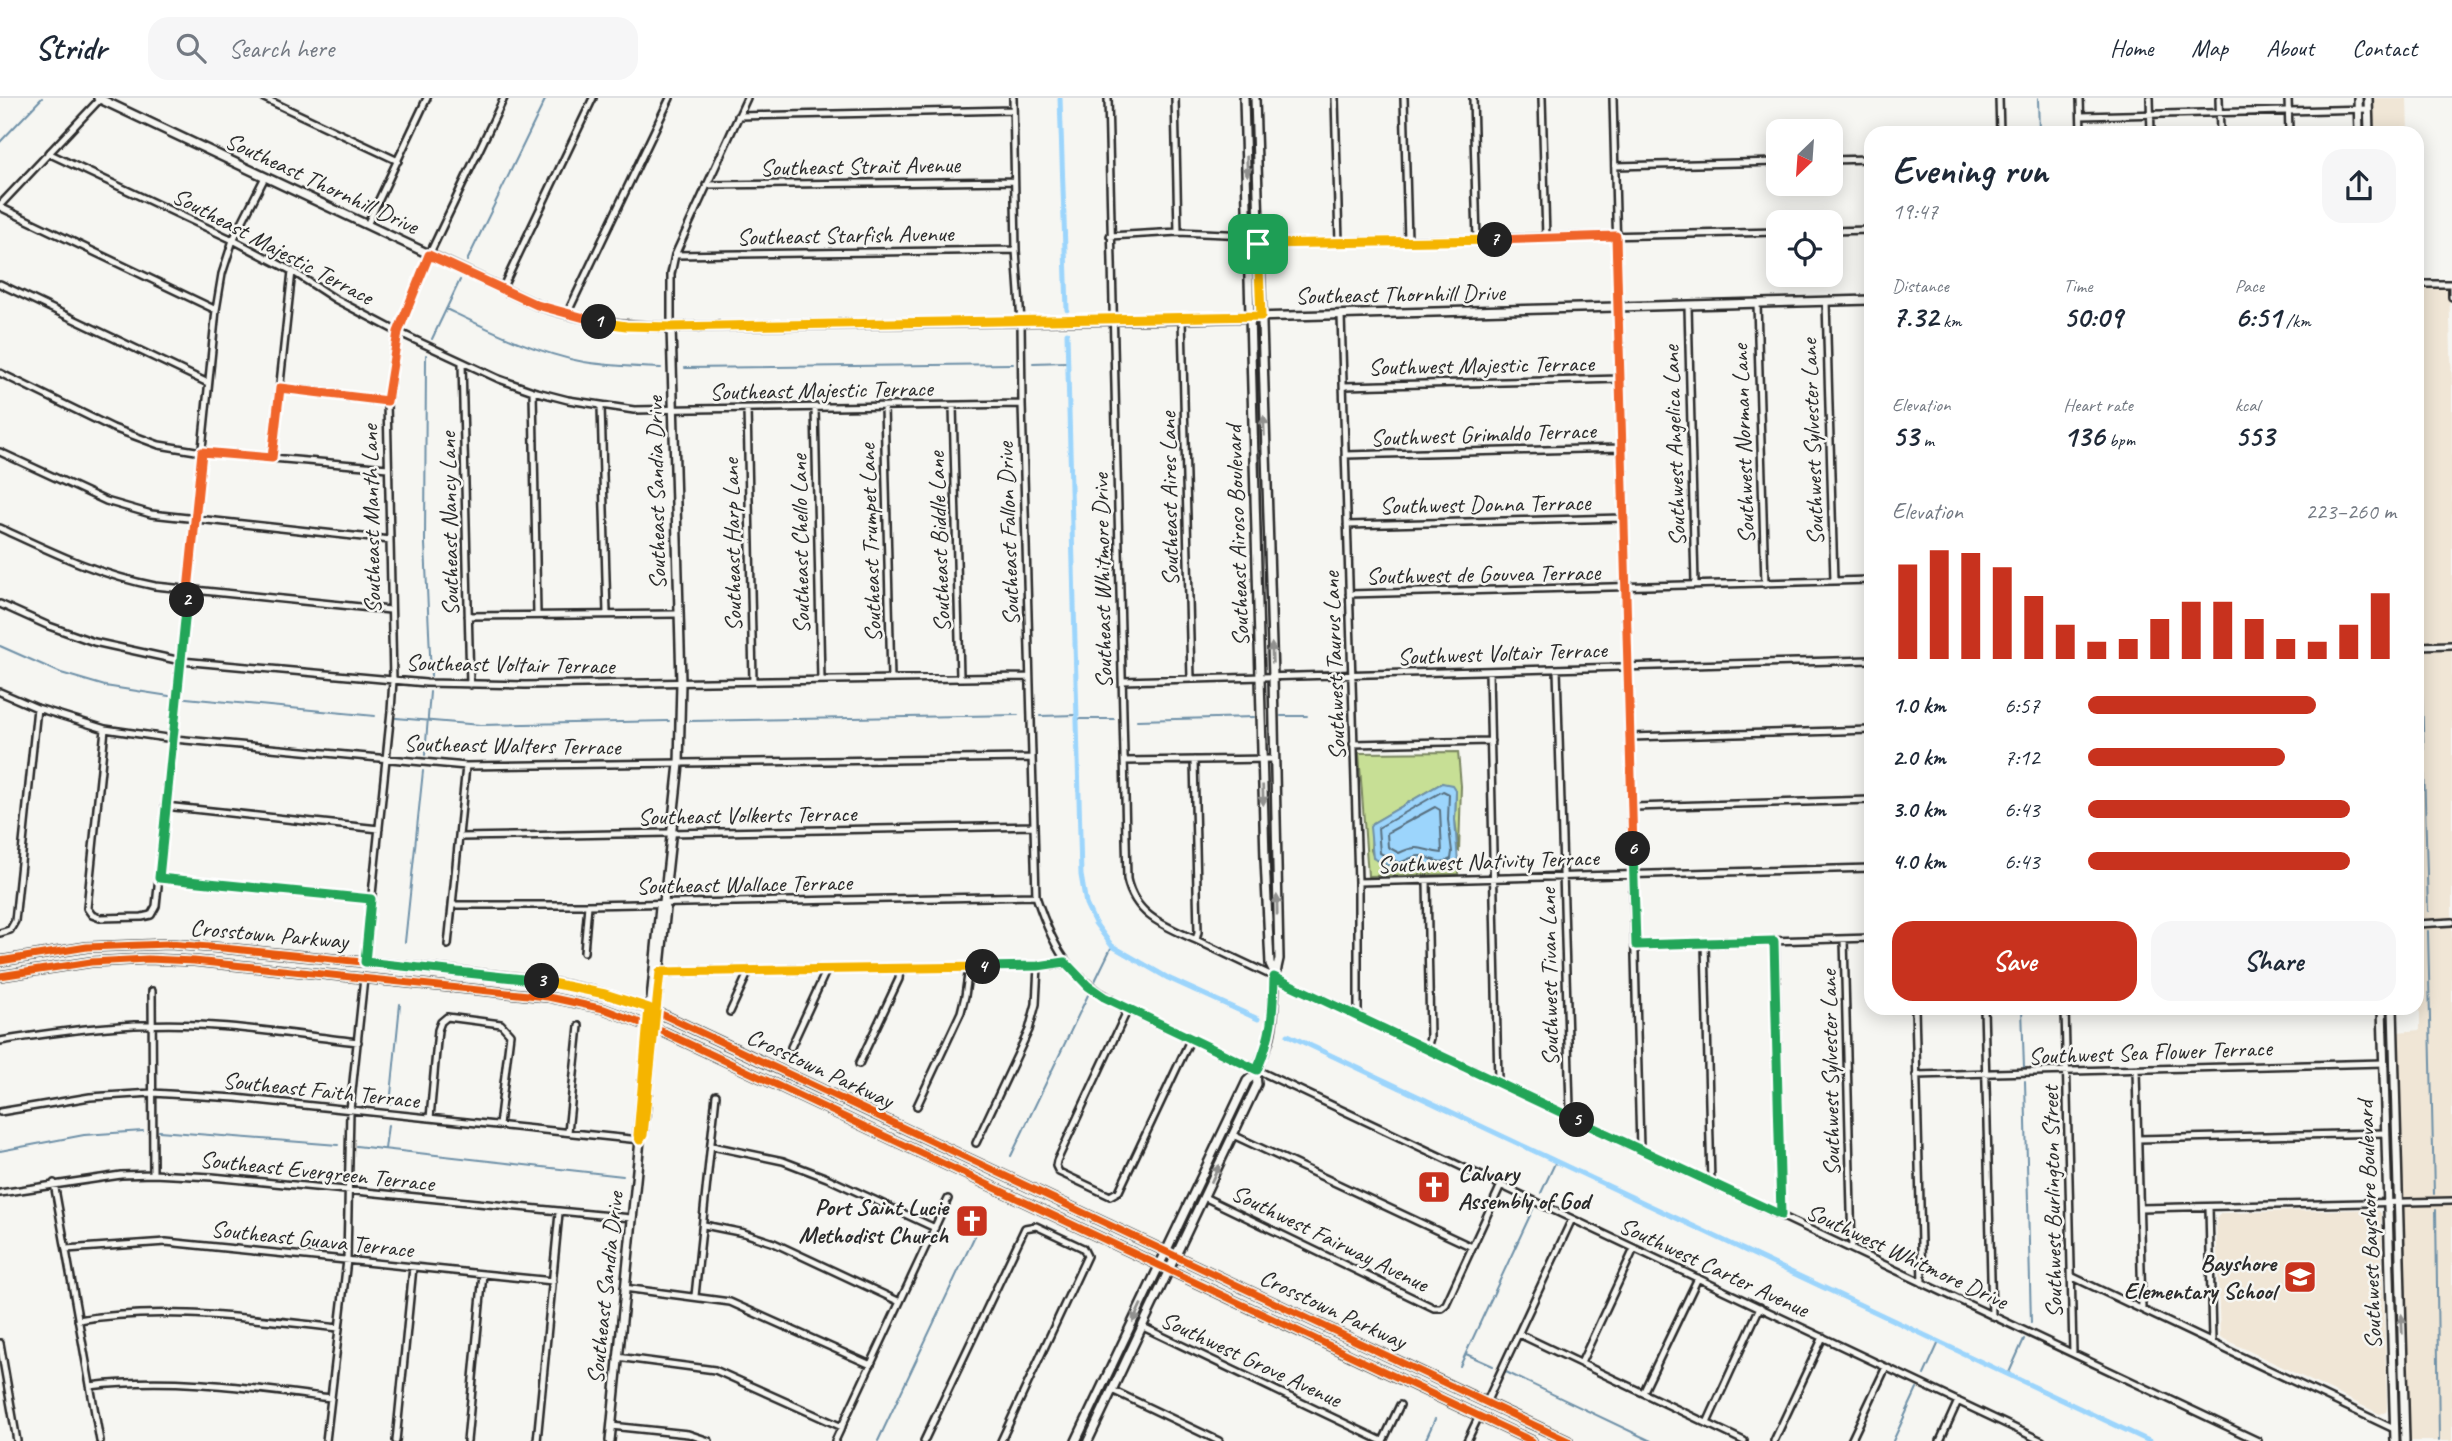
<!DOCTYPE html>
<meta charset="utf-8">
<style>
body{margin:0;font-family:Caveat,sans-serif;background:#f6f6f7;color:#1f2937;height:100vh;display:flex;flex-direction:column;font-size:26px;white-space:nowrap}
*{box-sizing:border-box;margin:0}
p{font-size:23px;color:#747a83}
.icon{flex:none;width:38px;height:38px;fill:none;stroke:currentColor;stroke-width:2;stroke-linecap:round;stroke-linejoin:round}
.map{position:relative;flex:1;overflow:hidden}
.side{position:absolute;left:1864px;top:28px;width:560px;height:889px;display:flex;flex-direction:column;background:#fff;border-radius:21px;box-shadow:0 4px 18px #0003}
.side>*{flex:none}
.needle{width:46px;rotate:205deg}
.buttons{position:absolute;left:1766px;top:21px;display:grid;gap:14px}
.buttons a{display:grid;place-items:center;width:77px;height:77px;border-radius:14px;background:#fff;box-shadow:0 4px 18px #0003;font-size:35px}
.pin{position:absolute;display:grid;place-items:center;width:60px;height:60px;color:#fff;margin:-30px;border-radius:14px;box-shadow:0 4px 10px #0006}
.km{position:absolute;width:35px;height:35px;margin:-18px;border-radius:50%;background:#222;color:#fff;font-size:19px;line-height:35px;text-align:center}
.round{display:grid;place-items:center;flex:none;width:74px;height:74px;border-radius:21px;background:#f6f6f7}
.summary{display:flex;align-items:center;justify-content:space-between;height:119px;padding:0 28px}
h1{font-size:38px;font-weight:800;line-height:52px}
.metrics{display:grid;grid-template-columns:repeat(3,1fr);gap:10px;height:119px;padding:7px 28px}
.metrics div{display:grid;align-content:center}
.metrics b{font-size:30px;font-weight:800}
.metrics small{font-size:19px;font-weight:400}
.metrics p{font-size:19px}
.chart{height:196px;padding:14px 28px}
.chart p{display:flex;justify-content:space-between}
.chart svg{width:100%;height:126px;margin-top:7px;stroke:#c8321e;stroke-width:6}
.primary-button{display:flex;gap:14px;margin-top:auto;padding:14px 28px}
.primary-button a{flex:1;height:80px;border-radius:21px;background:#c8321e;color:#fff;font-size:28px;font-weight:800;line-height:80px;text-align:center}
.primary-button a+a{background:#f6f6f7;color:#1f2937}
ul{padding:0 28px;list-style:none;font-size:23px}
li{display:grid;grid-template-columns:112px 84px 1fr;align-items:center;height:52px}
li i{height:18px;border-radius:9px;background:#c8321e}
header{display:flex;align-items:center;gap:42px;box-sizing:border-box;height:98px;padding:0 35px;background:#fff;border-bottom:2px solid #e0e1e3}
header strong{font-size:33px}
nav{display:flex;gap:38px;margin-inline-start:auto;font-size:24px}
.search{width:490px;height:63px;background:#f6f6f7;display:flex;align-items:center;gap:18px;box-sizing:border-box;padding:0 24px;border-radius:21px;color:#747a83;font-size:26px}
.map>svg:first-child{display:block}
</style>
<header>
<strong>Stridr</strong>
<div class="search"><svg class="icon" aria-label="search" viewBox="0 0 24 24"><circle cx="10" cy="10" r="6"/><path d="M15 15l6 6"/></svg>Search here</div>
<nav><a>Home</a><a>Map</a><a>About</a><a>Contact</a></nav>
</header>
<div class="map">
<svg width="2452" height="1343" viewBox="0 0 2452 1343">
<rect width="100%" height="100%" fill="#f6f6f2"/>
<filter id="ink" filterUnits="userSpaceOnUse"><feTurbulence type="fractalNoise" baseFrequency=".0143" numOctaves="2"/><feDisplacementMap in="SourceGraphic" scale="14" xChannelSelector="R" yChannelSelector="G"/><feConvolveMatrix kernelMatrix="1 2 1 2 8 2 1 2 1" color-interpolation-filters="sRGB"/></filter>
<g filter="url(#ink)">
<path fill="#f0e6d6" d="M2371 0H2407L2408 35H2372Z
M2417 189H2449L2452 287V545L2417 546Z
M2452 550V822L2417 823V551Z
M2452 827V1100L2401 1102 2397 934 2420 932V908L2417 907V829Z
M2452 1106V1343H2408L2401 1107Z
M2376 1111 2381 1115 2387 1310 2386 1314 2380 1316 2220 1239 2216 1121 2221 1115Z"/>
<path fill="#c7df95" stroke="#798560" stroke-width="2" d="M1458 654 1461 688 1459 754 1455 722 1456 693 1442 685 1373 725 1371 752 1374 760 1397 772 1412 766 1422 765 1433 771 1445 772 1458 765V776L1368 778 1359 655Z"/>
<path fill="#9cd5fc" stroke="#6f91a8" stroke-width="2" d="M1442 685 1452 687 1456 693 1455 722 1458 765C1436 777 1433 765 1412 766L1409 771 1397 772 1373 760 1370 729 1373 725Z"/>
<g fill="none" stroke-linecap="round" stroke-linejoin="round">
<path stroke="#586f7f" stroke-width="2" d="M1443 693 1449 696 1448 722 1452 754 1451 761C1438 768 1434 760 1422 758 1412 757 1407 763 1399 765L1380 755 1378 730Z
M1435 709 1440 712 1442 755C1424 754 1420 744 1399 755L1388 749 1387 735Z"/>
<path stroke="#6f91a8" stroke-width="2" d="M2038 0 2039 35
M0 44 42 0
M467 163 546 0
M446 211C490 232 536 255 584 264 609 268 635 269 661 270
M432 241 460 182
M426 257 425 446 431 578
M1033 265 1067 264
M685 270 1013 266
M0 548 61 575 105 588 169 598
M2421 558 2428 813
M186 600 375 618
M1040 618 1077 617
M1281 618H1307
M396 620 481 627 669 623
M1077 621H1114
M1137 622 1254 619
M690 623 1018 617
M425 657 430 594
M2428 833 2434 1096
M405 844 423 673
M1095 883 1112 848
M2022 910 2024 970
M2025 983 2031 1225
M390 1007 400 906
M159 1033 338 1047
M356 1048 623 1078
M385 1051 388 1027
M0 1053 84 1037 143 1033
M1011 1058 1088 897
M1541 1095 1556 1063
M2436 1112 2439 1343
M1466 1256 1493 1268
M1460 1268 1533 1111
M1506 1274 1651 1343
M1924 1277 1939 1244
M2008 1277 2024 1241
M878 1343 987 1112
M1425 1343 1435 1321
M1893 1343 1917 1291"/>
<path stroke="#9cd5fc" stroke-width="5" d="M1060 0 1067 212
M1067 235 1081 777 1086 806 1095 825 1112 848 1168 880 1258 921
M1288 937 2149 1343"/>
<defs>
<path id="street" d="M264 0 398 63
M1013 0 1016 152 1021 224 1022 306 1036 798C1055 857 1072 882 1128 911L2042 1343
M1108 0 1127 781C1135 818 1165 828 1196 842L2258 1343
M1175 0 1178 134
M1335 0 1339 145
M1404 0 1408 143
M1473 0 1477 142
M1542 0 1546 140
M1613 0 1640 1051
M1999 0 2000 35
M2080 0 2081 35
M2150 0 2151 35
M2219 0 2220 35
M2288 0 2289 35
M738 18 1013 12
M2081 18 2369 11
M48 55 233 142 292 173 335 201 398 234 499 281 533 293 568 302 634 312 1022 306
M1830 62 1871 61
M1615 68 1778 64
M706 87 1014 83
M0 107 101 0
M0 109 216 212
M367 127 427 0
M1830 133 1871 132
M1110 138 1178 134 1249 137
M1259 146 1778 134
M675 157 1016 152
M0 186 208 285
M2417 186H2452
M2452 186V199
M502 191 593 0
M1826 203 1834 483
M1757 205 1765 486
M1688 208 1695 486
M567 216 670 0
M1341 217 1358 784V918
M1182 221 1191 581
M671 229V176L675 157 747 0
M462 265 470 587
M0 275 113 330 159 347 202 354 388 370
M1344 288 1620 281
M280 290 387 303
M533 293 537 517
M601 308 607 515
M953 308 960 579
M884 309 891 581
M815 310 821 582
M747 311 753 583
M0 354 106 403 151 416 390 442
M1345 357 1621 350
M272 360 292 173
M1347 427 1623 420
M0 430C52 454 98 477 155 488L390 512
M1349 496 1871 482
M0 506 49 528 94 544 181 563 426 585 525 587 1029 579
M468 518 678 516
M2417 548 2452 547
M1557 571 1570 1010 1568 1018
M1489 573 1498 984
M1123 583 1871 562
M0 594 37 610 105 631 174 641 466 668 1031 660
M105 631 87 810 92 817 100 820 142 819 151 817 156 808 216 212 222 176 233 142 265 79
M1630 639 1871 632
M1353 646 1491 643
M1194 662 1198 834 1196 842
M1124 663 1273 661
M165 708 379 731
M1633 709 1871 702
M460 739 1034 728
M159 780 371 801
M1427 783 1430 940 1427 950
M1358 784 1871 770
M453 807H588L1036 798
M2417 826 2452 824
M0 835 10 832 15 823 37 610
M1844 841 1852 1151
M1775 843 1781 1117
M1705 845 1711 1085
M448 847 466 668
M1636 847 1871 840
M584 854 588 807
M365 864 391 613 393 582 387 303 398 234 429 157 504 0
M660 874 1038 868 1065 865
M152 893 153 1076
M1915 910 1922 1185
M1984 910 1992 1218
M2065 910 2073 1255
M1128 911 1057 1063 1056 1068 1059 1074 1110 1098 1119 1093 1191 940
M730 914 749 873
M0 943C66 932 131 924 197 927 251 929 305 938 358 944
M791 949 827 871
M859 966 899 881 900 871
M2136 972 2142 1211
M1916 977 2384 965
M917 1008 961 914 965 898 969 870
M0 1014 90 999 152 995 236 1000 640 1042
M430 1020 438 932 441 924 447 919 501 926 510 936 499 1027
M568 1034 579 928
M1233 1037 1472 1149
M2138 1041 2386 1035
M976 1045 1029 932 1036 906 1038 868
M712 1048 783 1063 827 1080 935 1130
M54 1085 100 1343
M0 1095 121 1077 153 1076 212 1079 631 1120
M1204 1099 1434 1210H1441L1446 1206 1501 1087
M2209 1109 2212 1244
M2140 1110 2452 1103
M704 1127 744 1135 774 1145 900 1204
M66 1151 166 1144 553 1183
M2073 1179 2394 1331
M624 1190 730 1204 871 1267
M695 1198 716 997
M78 1222C165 1207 252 1221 339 1230
M1143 1229 1382 1343
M1519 1236 1744 1343
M0 1245 17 1343
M617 1259 715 1272 842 1329
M1581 1265 1634 1151
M90 1288C171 1278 250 1290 331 1300
M1112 1292 1219 1343
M1643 1295 1698 1180
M1486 1305 1572 1121
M1707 1325 1760 1209
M611 1328 688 1336 709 1343
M326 1343 347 1162 350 1012 364 880
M396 1343 413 1169
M467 1343 483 1176
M537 1343 559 1115
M835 1343 948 1101
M924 1343 1025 1130 1036 1128 1083 1150 1087 1158 1001 1343
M1383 1343 1400 1307
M1467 1343 1479 1318
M1774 1343 1823 1239
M1851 1343 1886 1269
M1940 1343 1958 1303"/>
<path id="secondary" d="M98 0 537 207C587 223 619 228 671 229L1182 221 1871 202
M1244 0 1265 761 1270 866 1274 874
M2358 0 2359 35
M2368 0 2369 35
M0 863 87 849 169 846 223 850 530 881C578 888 624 899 668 919L1568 1343
M0 878 91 864 148 861 194 863 548 899 604 911 664 934 1532 1343
M2382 910 2395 1343
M2393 910 2405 1343
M643 1035 666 810 664 804
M610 1343 640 1042 638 1037 660 809 664 804 679 666 681 584 671 229
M1076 1343 1247 983 1255 976
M1088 1343 1257 986C1254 969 1266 955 1270 938 1276 913 1272 886 1279 861L1273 579 1255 0"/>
</defs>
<use href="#street" stroke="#2b2b2b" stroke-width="10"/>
<use href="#secondary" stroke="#2b2b2b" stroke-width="12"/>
<use href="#street" stroke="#f6f6f2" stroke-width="5"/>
<use href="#secondary" stroke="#f6f6f2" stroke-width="7"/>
<defs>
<path id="cycleway" d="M0 863 87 849 169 846 223 850 530 881C578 888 624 899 668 919L1568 1343
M0 878 91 864 148 861 194 863 548 899 604 911 664 934 1532 1343"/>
</defs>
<use href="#cycleway" stroke="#f6f6f2" stroke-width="11"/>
<use href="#cycleway" stroke="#e8590c" stroke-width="7"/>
</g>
<defs><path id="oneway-solid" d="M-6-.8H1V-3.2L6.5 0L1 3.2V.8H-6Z" transform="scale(1.75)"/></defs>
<g fill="#90908e">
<use href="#oneway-solid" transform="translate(1247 68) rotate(88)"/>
<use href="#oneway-solid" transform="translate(1264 328) rotate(-92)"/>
<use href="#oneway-solid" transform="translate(1272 555) rotate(-92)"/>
<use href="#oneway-solid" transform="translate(1263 697) rotate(88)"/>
<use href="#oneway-solid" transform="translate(1277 807) rotate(-91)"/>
<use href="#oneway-solid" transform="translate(1215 1076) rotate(-65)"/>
<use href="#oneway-solid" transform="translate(1137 1215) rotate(115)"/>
<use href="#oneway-solid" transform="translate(2402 1226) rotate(-92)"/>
</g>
</g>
<g fill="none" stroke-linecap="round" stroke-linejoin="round" filter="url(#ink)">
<defs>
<path id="split-1" d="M599 224 626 228 671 229 1261 218 1258 146"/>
<path id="split-2" d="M187 502 202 354 272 360 280 290 387 303 398 234 429 157 537 207 599 224"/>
<path id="split-3" d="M187 502 159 780 371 801 365 864 542 883"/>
<path id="split-4" d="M542 883 605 896 649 910 638 1037 640 1042 643 1037 660 874 983 869"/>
<path id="split-5" d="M983 869 1038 868 1065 864 1088 888 1104 899 1257 972C1272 937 1273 917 1274 879L1577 1022"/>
<path id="split-6" d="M1577 1022 1781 1117 1774 843 1636 847 1633 751"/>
<path id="split-7" d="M1495 142 1616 138 1633 751"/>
<path id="split-8" d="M1258 146 1495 142"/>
</defs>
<use href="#split-1" stroke="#fff" stroke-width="14"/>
<use href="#split-2" stroke="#fff" stroke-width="14"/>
<use href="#split-3" stroke="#fff" stroke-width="14"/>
<use href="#split-4" stroke="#fff" stroke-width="14"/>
<use href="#split-5" stroke="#fff" stroke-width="14"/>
<use href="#split-6" stroke="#fff" stroke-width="14"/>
<use href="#split-7" stroke="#fff" stroke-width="14"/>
<use href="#split-8" stroke="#fff" stroke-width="14"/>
<use href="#split-1" stroke="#f5b400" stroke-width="9"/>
<use href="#split-2" stroke="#f0652b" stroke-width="9"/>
<use href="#split-3" stroke="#22a559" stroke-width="9"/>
<use href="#split-4" stroke="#f5b400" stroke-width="9"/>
<use href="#split-5" stroke="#22a559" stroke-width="9"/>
<use href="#split-6" stroke="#22a559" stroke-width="9"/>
<use href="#split-7" stroke="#f0652b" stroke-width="9"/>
<use href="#split-8" stroke="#f5b400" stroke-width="9"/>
</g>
<defs>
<symbol id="church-square" viewBox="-11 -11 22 22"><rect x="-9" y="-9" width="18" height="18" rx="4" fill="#c8321e" stroke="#f6f6f2"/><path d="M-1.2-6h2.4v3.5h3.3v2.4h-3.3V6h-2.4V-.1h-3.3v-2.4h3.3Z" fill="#fff"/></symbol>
<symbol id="school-square" viewBox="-11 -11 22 22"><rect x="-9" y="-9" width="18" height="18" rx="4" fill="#c8321e" stroke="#f6f6f2"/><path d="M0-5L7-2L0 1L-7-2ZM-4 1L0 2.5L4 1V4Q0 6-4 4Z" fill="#fff"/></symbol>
</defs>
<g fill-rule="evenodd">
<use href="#church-square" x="1415" y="1070" width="38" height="38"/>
<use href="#church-square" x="953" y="1104" width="38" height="38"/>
<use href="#school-square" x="2281" y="1160" width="38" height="38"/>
</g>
<g text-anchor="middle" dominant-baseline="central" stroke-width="5" stroke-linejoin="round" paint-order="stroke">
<g font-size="24" fill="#2b2b2b" stroke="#f6f6f2">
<text transform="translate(860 68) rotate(-1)">Southeast Strait Avenue</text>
<text transform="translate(322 85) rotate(25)">Southeast Thornhill Drive</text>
<text transform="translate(845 137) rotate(-1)">Southeast Starfish Avenue</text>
<text transform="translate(273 148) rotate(28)">Southeast Majestic Terrace</text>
<text transform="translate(1400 196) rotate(-1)">Southeast Thornhill Drive</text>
<text transform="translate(1481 267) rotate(-1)">Southwest Majestic Terrace</text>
<text transform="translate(821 292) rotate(-1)">Southeast Majestic Terrace</text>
<text transform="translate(1483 336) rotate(-2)">Southwest Grimaldo Terrace</text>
<text transform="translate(1812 344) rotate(-92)">Southwest Sylvester Lane</text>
<text transform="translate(1743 346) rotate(-92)">Southwest Norman Lane</text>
<text transform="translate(1674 348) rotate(-92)">Southwest Angelica Lane</text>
<text transform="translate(656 395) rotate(-91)">Southeast Sandia Drive</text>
<text transform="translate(1169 401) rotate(-91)">Southeast Aires Lane</text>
<text transform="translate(1485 406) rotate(-1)">Southwest Donna Terrace</text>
<text transform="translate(371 421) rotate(-91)">Southeast Manth Lane</text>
<text transform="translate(449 426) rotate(-91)">Southeast Nancy Lane</text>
<text transform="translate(1008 436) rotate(-92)">Southeast Fallon Drive</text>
<text transform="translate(1237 438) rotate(-92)">Southeast Airoso Boulevard</text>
<text transform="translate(939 444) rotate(-92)">Southeast Biddle Lane</text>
<text transform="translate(870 445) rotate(-92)">Southeast Trumpet Lane</text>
<text transform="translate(800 446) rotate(-91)">Southeast Chello Lane</text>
<text transform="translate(732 447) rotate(-91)">Southeast Harp Lane</text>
<text transform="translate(1483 476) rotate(-1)">Southwest de Gouvea Terrace</text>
<text transform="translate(1102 483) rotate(-91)">Southeast Whitmore Drive</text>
<text transform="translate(1502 555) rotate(-2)">Southwest Voltair Terrace</text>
<text transform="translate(510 566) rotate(1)">Southeast Voltair Terrace</text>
<text transform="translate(1334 568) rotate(-92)">Southwest Taurus Lane</text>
<text transform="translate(512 647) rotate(1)">Southeast Walters Terrace</text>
<text transform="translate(747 717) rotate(-1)">Southeast Volkerts Terrace</text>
<text transform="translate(1488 763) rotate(-2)">Southwest Nativity Terrace</text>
<text transform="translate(744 786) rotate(-1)">Southeast Wallace Terrace</text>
<text transform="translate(269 836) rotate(5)">Crosstown Parkway</text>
<text transform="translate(1549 879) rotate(-91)">Southwest Tivan Lane</text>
<text transform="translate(2150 954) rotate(-2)">Southwest Sea Flower Terrace</text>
<text transform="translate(820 970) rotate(25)">Crosstown Parkway</text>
<text transform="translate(1830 975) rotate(-91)">Southwest Sylvester Lane</text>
<text transform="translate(321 992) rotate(6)">Southeast Faith Terrace</text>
<text transform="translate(317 1073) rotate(6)">Southeast Evergreen Terrace</text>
<text transform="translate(2052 1104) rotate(-91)">Southwest Burlington Street</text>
<text transform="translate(2369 1127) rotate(-92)">Southwest Bayshore Boulevard</text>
<text transform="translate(1330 1140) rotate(26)">Southwest Fairway Avenue</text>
<text transform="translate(312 1141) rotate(6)">Southeast Guava Terrace</text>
<text transform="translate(1907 1158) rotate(25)">Southwest Whitmore Drive</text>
<text transform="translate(1714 1169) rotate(25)">Southwest Carter Avenue</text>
<text transform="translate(605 1190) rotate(-84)">Southeast Sandia Drive</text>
<text transform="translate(1333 1211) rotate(25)">Crosstown Parkway</text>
<text transform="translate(1251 1261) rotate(25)">Southwest Grove Avenue</text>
</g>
<g font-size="24" font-weight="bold" fill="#2b2b2b" stroke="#f6f6f2" text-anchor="end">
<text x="1458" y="1075" text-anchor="start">Calvary<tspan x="1458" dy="28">Assembly of God</tspan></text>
<text x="948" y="1109">Port Saint Lucie<tspan x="948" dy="28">Methodist Church</tspan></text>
<text x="2276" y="1165">Bayshore<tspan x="2276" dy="28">Elementary School</tspan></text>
</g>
</g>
</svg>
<div class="buttons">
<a><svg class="needle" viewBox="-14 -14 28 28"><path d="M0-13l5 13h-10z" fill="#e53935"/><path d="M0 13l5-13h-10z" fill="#747a83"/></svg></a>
<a><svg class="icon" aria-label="locate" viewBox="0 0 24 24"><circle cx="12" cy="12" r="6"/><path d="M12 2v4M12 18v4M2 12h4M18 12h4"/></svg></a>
</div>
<div class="pin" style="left:1258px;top:146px;background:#1e9e55"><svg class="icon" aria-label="arrive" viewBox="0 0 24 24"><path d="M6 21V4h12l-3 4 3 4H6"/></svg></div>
<b class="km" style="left:599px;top:224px">1</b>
<b class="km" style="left:187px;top:502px">2</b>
<b class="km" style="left:542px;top:883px">3</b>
<b class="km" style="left:983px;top:869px">4</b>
<b class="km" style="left:1577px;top:1022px">5</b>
<b class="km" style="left:1633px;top:751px">6</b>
<b class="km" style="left:1495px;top:142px">7</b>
<section class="side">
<div class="summary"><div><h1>Evening run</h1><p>19:47</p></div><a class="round"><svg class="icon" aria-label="share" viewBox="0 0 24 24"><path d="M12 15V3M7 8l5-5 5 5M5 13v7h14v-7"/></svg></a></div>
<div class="metrics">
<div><p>Distance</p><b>7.32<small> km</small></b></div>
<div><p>Time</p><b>50:09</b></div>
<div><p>Pace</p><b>6:51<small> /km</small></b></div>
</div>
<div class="metrics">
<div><p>Elevation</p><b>53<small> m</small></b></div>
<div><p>Heart rate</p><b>136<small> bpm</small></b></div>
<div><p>kcal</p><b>553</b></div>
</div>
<div class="chart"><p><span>Elevation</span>223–260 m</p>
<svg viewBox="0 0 160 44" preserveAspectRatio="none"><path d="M5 44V11M15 44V6M25 44V7M35 44V12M45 44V22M55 44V32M65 44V38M75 44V37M85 44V30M95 44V24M105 44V24M115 44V30M125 44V37M135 44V38M145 44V32M155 44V21"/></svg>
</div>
<ul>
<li><b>1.0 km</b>6:57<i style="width:74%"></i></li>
<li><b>2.0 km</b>7:12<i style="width:64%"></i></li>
<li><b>3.0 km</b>6:43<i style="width:85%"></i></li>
<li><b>4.0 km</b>6:43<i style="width:85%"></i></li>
</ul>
<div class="primary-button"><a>Save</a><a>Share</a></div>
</section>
</div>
